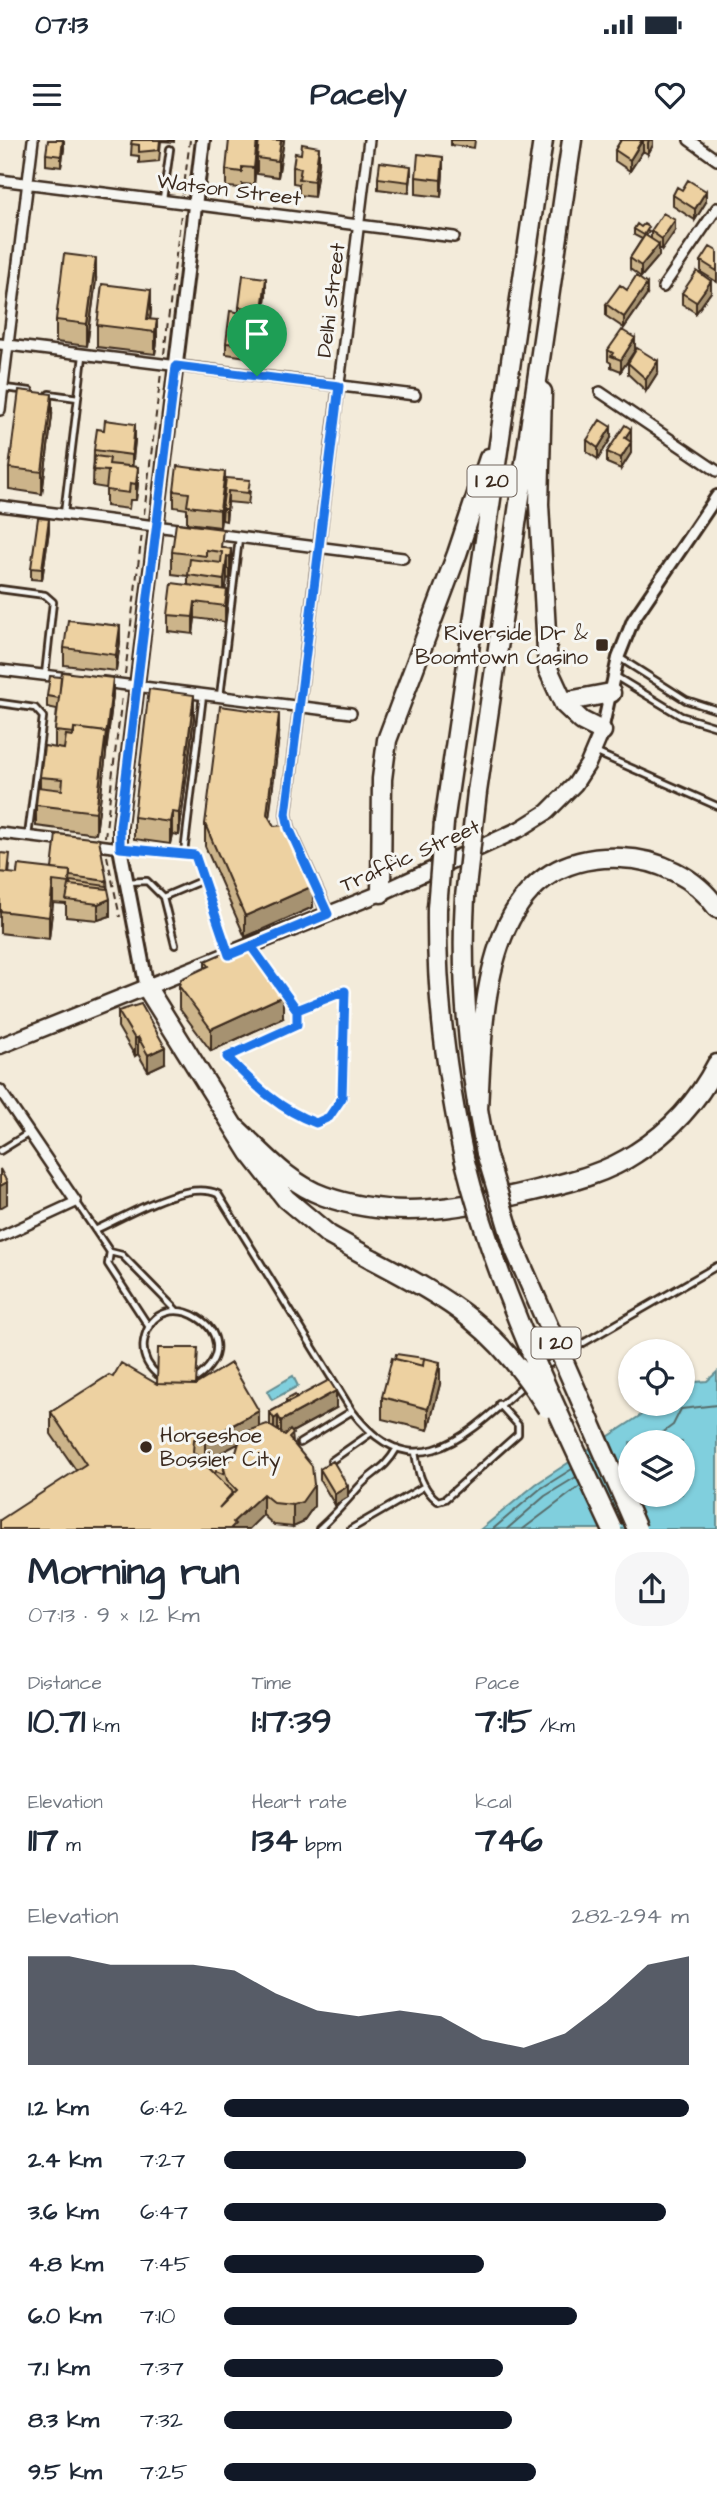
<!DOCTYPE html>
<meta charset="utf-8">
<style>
body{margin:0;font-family:"Architects Daughter",sans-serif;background:#f6f6f7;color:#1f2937;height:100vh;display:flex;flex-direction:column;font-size:26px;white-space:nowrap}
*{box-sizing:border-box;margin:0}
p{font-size:23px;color:#747a83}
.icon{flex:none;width:38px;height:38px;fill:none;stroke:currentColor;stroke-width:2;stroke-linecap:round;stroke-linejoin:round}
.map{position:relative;height:1389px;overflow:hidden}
.details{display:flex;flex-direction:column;background:#fff;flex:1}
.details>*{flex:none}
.tools{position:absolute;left:618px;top:1199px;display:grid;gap:14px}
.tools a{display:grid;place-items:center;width:77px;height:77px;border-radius:50%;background:#fff;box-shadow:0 2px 5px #0004;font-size:35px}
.pin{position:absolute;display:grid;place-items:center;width:60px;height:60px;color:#fff;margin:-72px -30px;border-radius:50% 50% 50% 0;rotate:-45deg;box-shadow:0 0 7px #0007}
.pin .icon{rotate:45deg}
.round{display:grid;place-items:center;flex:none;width:74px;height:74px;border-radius:28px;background:#f6f6f7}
.headline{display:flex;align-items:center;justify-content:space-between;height:119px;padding:0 28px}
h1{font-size:38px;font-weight:800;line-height:52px}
.stats{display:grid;grid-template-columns:repeat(3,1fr);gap:10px;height:119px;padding:7px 28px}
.stats div{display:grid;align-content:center}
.stats b{font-size:35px;font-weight:800}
.stats small{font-size:19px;font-weight:400}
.stats p{font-size:19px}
.chart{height:196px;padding:14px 28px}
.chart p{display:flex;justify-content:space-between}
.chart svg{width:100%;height:126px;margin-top:7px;fill:#111827;opacity:.7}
ul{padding:0 28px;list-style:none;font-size:23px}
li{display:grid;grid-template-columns:112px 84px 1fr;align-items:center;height:52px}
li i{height:18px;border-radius:9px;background:#111827}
.status{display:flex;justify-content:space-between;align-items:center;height:49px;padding:0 35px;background:#fff;direction:ltr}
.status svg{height:19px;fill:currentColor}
header{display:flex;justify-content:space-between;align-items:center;height:91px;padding:0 28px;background:#fff;font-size:32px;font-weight:800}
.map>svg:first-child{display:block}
</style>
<div class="status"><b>07:13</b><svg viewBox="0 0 49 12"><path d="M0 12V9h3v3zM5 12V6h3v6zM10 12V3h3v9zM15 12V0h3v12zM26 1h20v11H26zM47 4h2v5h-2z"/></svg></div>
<header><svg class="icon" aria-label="menu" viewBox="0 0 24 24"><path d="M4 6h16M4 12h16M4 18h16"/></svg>Pacely<svg class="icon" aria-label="heart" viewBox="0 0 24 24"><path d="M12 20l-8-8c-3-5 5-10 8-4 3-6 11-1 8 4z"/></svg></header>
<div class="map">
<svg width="717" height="1389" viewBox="0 0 717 1389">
<rect width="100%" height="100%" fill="#f3ebda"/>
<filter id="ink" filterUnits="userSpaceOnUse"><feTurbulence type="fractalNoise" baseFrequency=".0143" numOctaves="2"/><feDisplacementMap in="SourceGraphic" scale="14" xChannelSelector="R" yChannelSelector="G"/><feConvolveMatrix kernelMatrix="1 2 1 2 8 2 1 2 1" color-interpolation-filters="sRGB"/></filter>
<g filter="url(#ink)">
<path fill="#80cfdd" stroke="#648d91" stroke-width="2" fill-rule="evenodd" d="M717 1232V1389H481L536 1344 658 1264H682L684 1243 707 1241ZM630 1302H682V1354H630Z
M293 1236 298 1246 272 1260 267 1251Z"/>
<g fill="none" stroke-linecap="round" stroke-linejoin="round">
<path stroke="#576c6a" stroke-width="2" d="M650 1302 673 1285 681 1269 717 1265
M493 1389 540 1349 572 1329
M507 1389 545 1356 576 1337
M523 1389 580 1346"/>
<defs>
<path id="service" d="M163 59 170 9
M4 248 30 251
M49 254 78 258
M64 374 83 216
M0 449 45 455 53 462 45 535
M620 518 686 560 717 570
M615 536 681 576 717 587
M220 556 239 398
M0 563 35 568 43 577 28 696
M595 612 717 666
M121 708 195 715 203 740
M184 713 203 555
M127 742 147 741 163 757 203 740 227 810
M163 757 175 805
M251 806 297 870 345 851 343 958 329 977 316 983C280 970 254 944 227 917L297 885V870
M0 1011 29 993
M77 1063 110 1112 108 1124 149 1187
M95 1090C127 1076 186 1039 218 1054L352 1271C415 1354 469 1293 526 1243
M110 1112 122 1115 176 1170
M566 1213 717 1126
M543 1228 559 1218
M158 1235C147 1226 142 1214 144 1201 156 1135 258 1193 197 1238
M300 1303 352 1271
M415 1312C418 1332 421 1348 438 1361L445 1359 518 1294V1285L499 1264
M331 1321 371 1293
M319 1389C333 1376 345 1363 358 1348 373 1331 384 1331 397 1308
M351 1389 425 1346"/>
<path id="minor" d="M689 0 717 20
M0 40 454 97
M663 147 717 68
M0 204 415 255
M600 252 717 331
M0 270 33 0
M0 366 186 390
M214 394 403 418
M0 530 68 538
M103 542 351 573
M0 693 66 701
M90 704 120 708
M328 774 289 688 286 674 369 0
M0 950 76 1062 0 1097"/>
<path id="tertiary" d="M602 591 618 518 633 480 717 356"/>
<path id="secondary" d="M147 848 120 708V686L203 0"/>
<path id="primary" d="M0 906 381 753 520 689 547 672 575 644 588 624 602 591"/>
<path id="motorway" d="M542 252 539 364 548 529 564 564 582 581 602 591
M563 562 611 553
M477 652 572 0
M444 683 543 0
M381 753 382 639 387 600 457 414 489 318
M465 757C460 844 469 928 486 1013
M437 768C436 858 446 931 464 1018
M147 848 250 1013 286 1059 329 1095 372 1119
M478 970C483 872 482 712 621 718 658 719 696 737 717 768
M237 989C264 1014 288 1043 324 1056 394 1081 462 1068 533 1051 569 1042 605 1034 636 1013 671 991 698 961 717 924"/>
</defs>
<use href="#service" stroke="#3b2a1e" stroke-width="10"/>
<use href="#minor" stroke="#3b2a1e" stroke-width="14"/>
<use href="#tertiary" stroke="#3b2a1e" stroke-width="16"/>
<use href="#secondary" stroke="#3b2a1e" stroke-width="18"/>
<use href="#primary" stroke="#3b2a1e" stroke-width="19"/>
<use href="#motorway" stroke="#3b2a1e" stroke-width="23"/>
<path stroke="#3b2a1e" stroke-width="2" stroke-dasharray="7 5" stroke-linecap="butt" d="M183 54 190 0
M164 214 181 74
M144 374 161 233
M125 534 142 393
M105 697 122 556
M107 716 120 777"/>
<use href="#service" stroke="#f6f6f2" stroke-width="4.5"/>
<use href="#minor" stroke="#f6f6f2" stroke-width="9"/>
<use href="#tertiary" stroke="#f6f6f2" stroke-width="10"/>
<use href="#secondary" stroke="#f6f6f2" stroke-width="12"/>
<use href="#primary" stroke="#f6f6f2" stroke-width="14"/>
<use href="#motorway" stroke="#f6f6f2" stroke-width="18"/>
<defs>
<path id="motorway-bridge" d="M465 757 477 652
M437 768 444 683
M486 1013 515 1110 637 1389
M464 1018C496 1148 556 1268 612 1389
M372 1119C454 1162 496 1187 547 1268"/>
</defs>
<use href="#motorway-bridge" stroke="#3b2a1e" stroke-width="23" stroke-linecap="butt"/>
<use href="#motorway-bridge" stroke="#f6f6f2" stroke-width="18"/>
</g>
<path fill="#ccb48a" stroke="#3b2a1e" stroke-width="2" fill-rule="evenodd" d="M132 0H174V2L161 1 159 21 139 23V16L131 15Z
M259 0H284L278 37 257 34V18Z
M451 0H475L474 8 451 5Z
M621 0H653V5L648 14 643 11 630 31 615 21V10Z
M64 9 61 27 46 25V14Z
M257 12 254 45 242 44V48L226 47V30Z
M319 23 314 57 299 55V44L293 43V27Z
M443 33 441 57 416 54V37Z
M411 37 409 53 378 49V38Z
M673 55 706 62 695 80 673 66Z
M641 87 649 92 646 96 651 99V91H675L662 110 659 108V116L641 137 630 129V118L642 99 634 95V89Z
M717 111V142L701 132V121Z
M96 140 87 206 56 202V180Z
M627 150 647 155 624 188 606 176V164Z
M711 152 696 173 682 164V153Z
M266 154 262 186 243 184 242 188 249 200 247 217 226 214V203L239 172V167Z
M151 172 150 180H157V202L155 214 97 207V185Z
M608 210H635L621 231 611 227V223L608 221Z
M628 223 658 232 646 251 628 234Z
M52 276 42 354 9 349V328Z
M611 298 598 319 587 312V300Z
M135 300 132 326 138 344 136 360H130L129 369 106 366V348L93 346 94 310Z
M631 300V313L621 329 607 323V312Z
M225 348 250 351 248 364 228 362 226 381 222 380 224 353 220 387 187 383V369L174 367V351Z
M49 390 42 440 31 439V428Z
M223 407 231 409 230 439 227 438 225 450 227 466 225 482 195 478 193 494 168 491V475L188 445V436L172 434V412Z
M120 503 116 531 64 525V508Z
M113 555 96 694 36 686V665L40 647V637L55 608V591L57 569 47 567V556Z
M194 577 179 695 172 694 170 704 134 699V677Z
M279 595 269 677 313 767 245 797 205 706V684Z
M0 713 10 725 9 734H17L18 725 107 741 110 776 98 780 66 777V764L53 763 49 799 0 793Z
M205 821 283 878 211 911 179 868V846L205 828Z
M118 871 165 923 148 931 138 914 135 916 118 887Z
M113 1237 157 1244H196L259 1287H270V1272L286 1263V1260L297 1258 336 1268 292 1292 293 1303 314 1366 302 1383 293 1387 274 1385 263 1375 76 1330 51 1294V1272ZM239 1303 235 1316 227 1323 216 1326 205 1321Z
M440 1244 428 1290 382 1279V1257Z
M320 1329 348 1357 335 1365 320 1340Z"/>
<path fill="#a69271" stroke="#3b2a1e" stroke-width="2" d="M64 0V9L61 27V16Z
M257 0V12L254 45V28Z
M281 0H284L278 37V21Z
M643 0V11L630 31V20Z
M649 0H653V5L648 14V3Z
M319 7V23L314 57V41Z
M443 17V33L441 57V40Z
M411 26V37L409 53V42Z
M706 51V62L695 80V69Z
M675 80V91L662 110V99Z
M659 104V116L641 137V126Z
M96 118V140L87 206V184Z
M266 138V154L262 186V170Z
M711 141V152L696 173V162Z
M647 144V155L624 188V177Z
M151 150V172L148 192 147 179Z
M157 180V202L155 214V192Z
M249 189V200L247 217V205Z
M635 198V210L621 231V220Z
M658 221V232L646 251V239Z
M52 254V276L42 354V332Z
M135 284V300L132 331V315Z
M611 287V298L598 319V308Z
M631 289V300L625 309V298Z
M631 302V313L621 329V318Z
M138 327V344L136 360V344Z
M225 332V348L220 387V370Z
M228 351V362L226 381V369Z
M49 379V390L42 440V429Z
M231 409V430L230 439V417Z
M227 416V438L224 461V440Z
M227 450V466L225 482V466Z
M195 462V478L193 494V477Z
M120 486V503L116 531V515Z
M113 538V555L106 614V597Z
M194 555V577L179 695V673Z
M279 574V595L267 696V674Z
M106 592V614L96 694V672Z
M172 672V694L170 704V682Z
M53 741V763L49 799V777Z
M313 746V767L245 797V776Z
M110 759V776L98 780V764Z
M283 856V878L211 911V889Z
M138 897V914L135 916V899Z
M165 907V923L148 931V915Z
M7 1042V1064L0 1068V1046Z
M440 1222V1244L428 1290V1269Z
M336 1251V1268L281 1298V1281Z
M259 1271V1293L205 1321V1300Z
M278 1276V1292L274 1295V1279Z
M314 1345V1366L302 1383 293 1387V1365Z
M348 1346V1357L335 1365V1354Z
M263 1354V1375L249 1389H230L233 1382Z"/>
<path fill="#edd1a1" stroke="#3b2a1e" stroke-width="2" d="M48 0H63L61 16 46 14Z
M132 0H160L159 10 139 12V5L131 4Z
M229 0H257L254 28 242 27V32L226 30Z
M259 0H281L278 21 257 18Z
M621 0H642L630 20 615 10Z
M302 4 319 7 314 41 299 39 301 28 293 27 295 13 301 14Z
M418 14 443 17 441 40 416 37Z
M380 22 411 26 409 42 378 38Z
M688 40 706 51 695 69 673 55 677 47 682 50Z
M663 73 675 80 662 99 651 91Z
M637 84 641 87 644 84 649 87 644 95 634 89Z
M645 95 659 104 641 126 630 118Z
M710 107 717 111V131L701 121Z
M64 114 96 118 87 184 56 180Z
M697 131 711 141 696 162 682 153Z
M243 135 266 138 262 170 239 167Z
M636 136 647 144 624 177 606 164 620 145 627 150Z
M102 144 151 150 147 179 157 180 155 192 97 185Z
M230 171 243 173 240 188 249 189 247 205 226 203Z
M622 190 635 198 621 220 611 216 613 213 608 210Z
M637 208 658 221 646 239 628 223Z
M19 250 52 254 42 332 9 328Z
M105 280 135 284 132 315 94 310 97 289 104 290Z
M600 280 611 287 598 308 587 300Z
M625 285 631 289 625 298 631 302 621 318 607 312Z
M95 316 110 318 109 324 138 327 136 344 130 343 129 353 106 350 108 331 93 330Z
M177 326 225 332 220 370 187 366 189 353 174 351Z
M226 338 250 340 248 353 228 351 226 369H222Z
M38 378 49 379 42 429 31 428Z
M176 383 223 389 221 407 231 409 230 417 227 416 224 440 188 435 190 419 221 423 222 412 206 410V416L172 412Z
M172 443 227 450 225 466 195 462 193 477 168 475Z
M68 480 120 486 116 515 64 508Z
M62 532 113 538 106 597V592L74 588V593L55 591Z
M50 536 61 537 59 558 47 556Z
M149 549 194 555 179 673 172 672 170 682 134 677Z
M220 566 279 574 267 674 274 686 286 685 313 746 245 776 205 684Z
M74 588 106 592 96 672 36 665 38 647 62 650 63 639 40 637 44 606 64 609 66 595 73 596Z
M56 694 99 699 107 741 70 736V731L52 729Z
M0 713 10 714 8 733 0 732Z
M18 725 70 731 69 743 53 741 49 777 0 771V732L17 734Z
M70 741 107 746V749L70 745Z
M69 745 108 749 110 759 98 764 66 760Z
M244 804 283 856 211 889 179 846 181 839 209 826 205 821Z
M141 864 165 907 148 915 138 897 135 899 118 871Z
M0 1029 7 1042 0 1046Z
M158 1208H198L196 1245 157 1244Z
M396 1214 424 1218 423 1226 395 1219Z
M392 1218 423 1226 424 1218 440 1222 428 1269 382 1257Z
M121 1223 157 1244 195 1245 231 1223 259 1271 205 1300 194 1299 193 1312 233 1352 219 1368 237 1350 227 1340 224 1328 230 1318 235 1316 242 1293 267 1284 285 1295 290 1290 293 1294 289 1298 312 1326 314 1345 302 1362 293 1365 274 1363 263 1354 233 1382 235 1384 230 1389H0V1380L86 1324 51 1272 109 1235 113 1237Z
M329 1240 336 1251 281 1281 278 1276 274 1279 270 1272Z
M295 1255 297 1258 287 1263 286 1260Z
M200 1319 216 1326 219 1319 227 1323 224 1328 223 1334 216 1331 215 1334Z
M333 1321 348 1346 335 1354 320 1329Z"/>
</g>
<g fill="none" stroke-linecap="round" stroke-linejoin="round" filter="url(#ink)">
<defs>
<path id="route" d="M257 236 339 246 286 674 289 688 328 774 251 806 297 870V885L227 917C254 944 279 970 316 983L329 977 342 958 345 851 297 870 251 806 229 815 195 715 120 708V686L176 226 257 236"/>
</defs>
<use href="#route" stroke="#fff" stroke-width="14"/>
<use href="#route" stroke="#1a73e8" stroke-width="9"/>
</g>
<g fill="#3b2a1e" stroke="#f6f6f2" stroke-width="2.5">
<rect x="595" y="498" width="14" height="14" rx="3.5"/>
<circle cx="146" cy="1307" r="7"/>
</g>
<g text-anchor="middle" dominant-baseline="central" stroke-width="6" stroke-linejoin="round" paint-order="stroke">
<g fill="#f6f6f2" stroke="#73675e" stroke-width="2">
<rect x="467.5" y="325.5" width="49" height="31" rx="5"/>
<rect x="531.5" y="1187.5" width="49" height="31" rx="5"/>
</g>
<g font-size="19" font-weight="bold" fill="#3b2a1e">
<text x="492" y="341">I 20</text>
<text x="556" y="1203">I 20</text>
</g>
<g font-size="21" fill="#3b2a1e" stroke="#f6f6f2">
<text transform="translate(229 50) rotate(7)">Watson Street</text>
<text transform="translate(331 160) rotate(-83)">Delhi Street</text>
<text transform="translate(410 716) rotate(-24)">Traffic Street</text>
</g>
<g font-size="21" fill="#3b2a1e" stroke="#f6f6f2" text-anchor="end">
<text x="588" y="493">Riverside Dr &amp;<tspan x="588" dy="24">Boomtown Casino</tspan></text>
<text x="160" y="1295" text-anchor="start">Horseshoe<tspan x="160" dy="24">Bossier City</tspan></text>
</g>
</g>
</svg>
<div class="tools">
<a><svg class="icon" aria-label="locate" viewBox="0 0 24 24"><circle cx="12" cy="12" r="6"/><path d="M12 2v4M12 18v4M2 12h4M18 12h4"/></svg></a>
<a><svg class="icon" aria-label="layers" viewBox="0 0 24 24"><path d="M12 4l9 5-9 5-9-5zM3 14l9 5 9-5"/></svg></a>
</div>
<div class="pin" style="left:257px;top:236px;background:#1e9e55"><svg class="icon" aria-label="arrive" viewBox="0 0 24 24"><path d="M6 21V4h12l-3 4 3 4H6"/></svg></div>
</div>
<section class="details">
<div class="headline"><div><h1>Morning run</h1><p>07:13 · 9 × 1.2 km</p></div><a class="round"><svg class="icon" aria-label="share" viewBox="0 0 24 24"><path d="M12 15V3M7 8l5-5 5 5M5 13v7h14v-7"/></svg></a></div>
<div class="stats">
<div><p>Distance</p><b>10.71<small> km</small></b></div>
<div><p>Time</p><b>1:17:39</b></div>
<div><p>Pace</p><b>7:15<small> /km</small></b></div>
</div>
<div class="stats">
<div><p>Elevation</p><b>117<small> m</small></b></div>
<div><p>Heart rate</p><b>134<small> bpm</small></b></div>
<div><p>kcal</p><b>746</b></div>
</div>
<div class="chart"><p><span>Elevation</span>282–294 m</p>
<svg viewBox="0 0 160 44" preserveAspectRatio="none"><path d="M0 44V6L10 6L20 9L30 9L40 9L50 11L60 19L70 25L80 27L90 25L100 27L110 35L120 38L130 33L140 22L150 9L160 6V44z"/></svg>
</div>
<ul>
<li><b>1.2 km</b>6:42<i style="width:100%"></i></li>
<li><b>2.4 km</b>7:27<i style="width:65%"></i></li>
<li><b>3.6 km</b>6:47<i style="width:95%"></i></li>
<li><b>4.8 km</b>7:45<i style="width:56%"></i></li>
<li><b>6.0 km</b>7:10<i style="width:76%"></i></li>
<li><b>7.1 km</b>7:37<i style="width:60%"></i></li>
<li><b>8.3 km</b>7:32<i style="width:62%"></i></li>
<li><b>9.5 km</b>7:25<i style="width:67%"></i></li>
</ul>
</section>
